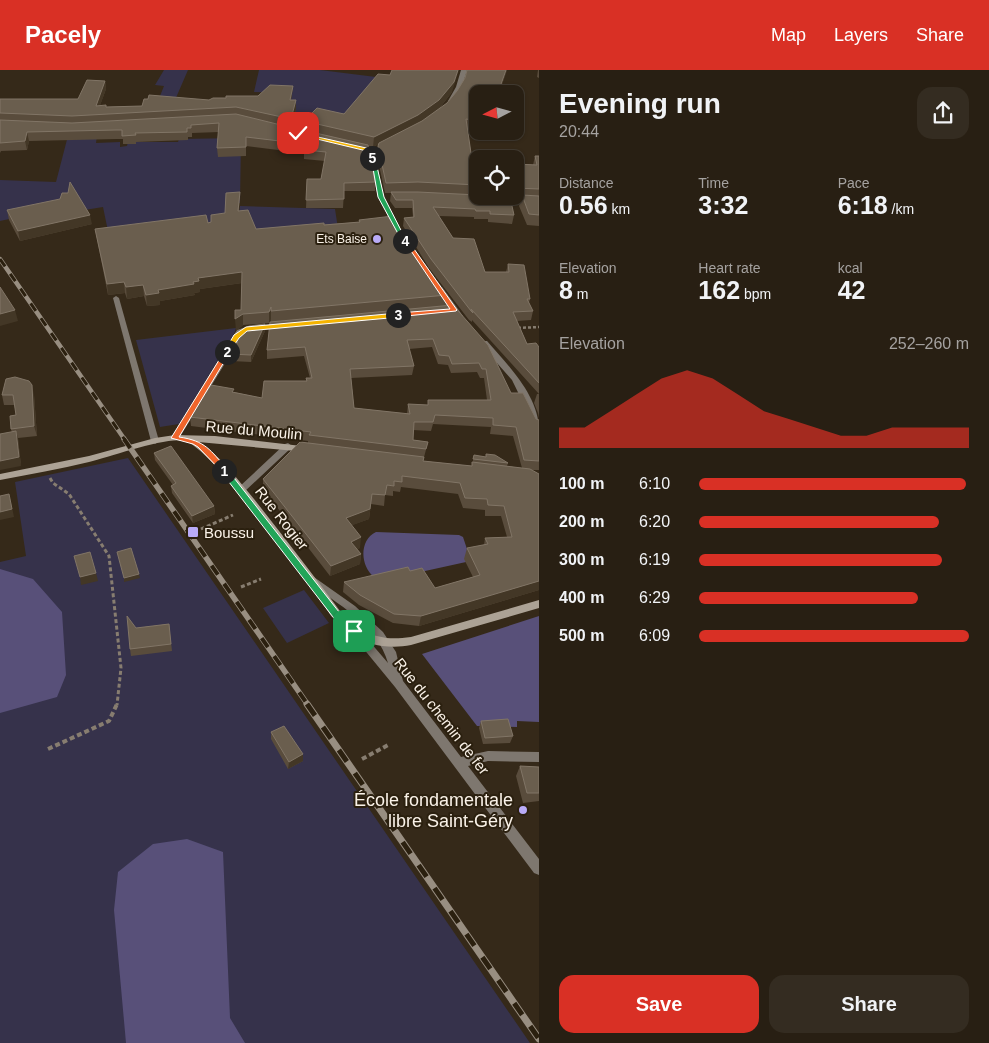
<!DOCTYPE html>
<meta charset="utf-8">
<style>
body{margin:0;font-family:Arial,sans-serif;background:#342c21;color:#f1f3f6;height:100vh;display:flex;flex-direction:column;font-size:19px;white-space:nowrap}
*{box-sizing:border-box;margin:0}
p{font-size:16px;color:#a5a2a0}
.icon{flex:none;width:28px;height:28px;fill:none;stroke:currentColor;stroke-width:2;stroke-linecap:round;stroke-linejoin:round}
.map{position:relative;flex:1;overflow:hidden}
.drawer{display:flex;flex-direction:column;background:#281f13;width:450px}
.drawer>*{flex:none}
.needle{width:32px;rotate:264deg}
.buttons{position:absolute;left:469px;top:15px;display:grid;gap:10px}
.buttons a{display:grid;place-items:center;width:55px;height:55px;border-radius:10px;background:#281f13;box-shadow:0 1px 4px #0004,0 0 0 1px #443d33;font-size:25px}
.pin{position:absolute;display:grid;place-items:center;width:42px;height:42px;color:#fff;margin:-21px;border-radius:10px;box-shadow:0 2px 8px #0006}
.km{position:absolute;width:25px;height:25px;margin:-12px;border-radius:50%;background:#222;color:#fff;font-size:14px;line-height:25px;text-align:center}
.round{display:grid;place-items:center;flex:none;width:52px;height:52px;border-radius:15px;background:#342c21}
.overview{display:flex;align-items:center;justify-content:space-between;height:85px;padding:0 20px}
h1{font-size:28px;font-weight:700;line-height:38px}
.figures{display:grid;grid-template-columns:repeat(3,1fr);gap:8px;height:85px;padding:5px 20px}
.figures div{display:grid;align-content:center}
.figures b{font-size:25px;font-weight:700}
.figures small{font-size:14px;font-weight:400}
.figures p{font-size:14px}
.chart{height:140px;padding:10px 20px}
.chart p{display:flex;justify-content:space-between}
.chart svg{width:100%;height:90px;margin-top:5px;fill:#d93025;opacity:.7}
.cta{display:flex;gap:10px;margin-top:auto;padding:10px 20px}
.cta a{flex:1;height:58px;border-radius:15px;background:#d93025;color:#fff;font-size:20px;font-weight:700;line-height:58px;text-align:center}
.cta a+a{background:#342c21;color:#f1f3f6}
ul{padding:0 20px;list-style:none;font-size:16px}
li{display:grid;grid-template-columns:80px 60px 1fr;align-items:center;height:38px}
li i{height:12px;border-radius:6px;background:#d93025}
header{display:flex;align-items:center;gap:30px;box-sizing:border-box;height:70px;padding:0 25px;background:#d93025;color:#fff}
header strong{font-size:24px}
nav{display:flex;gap:28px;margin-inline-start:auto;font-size:18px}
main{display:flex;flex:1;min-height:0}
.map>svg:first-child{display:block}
</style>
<header>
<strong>Pacely</strong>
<nav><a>Map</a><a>Layers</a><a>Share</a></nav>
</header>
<main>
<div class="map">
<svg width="539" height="973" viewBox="0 0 539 973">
<rect width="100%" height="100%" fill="#352919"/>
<path fill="#36324b" d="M164 0H188L172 37 156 36 164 16 155 15Z
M259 0H320L400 10 344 49H304L300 61 283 56 291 23 254 22Z
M98 57 96 73 120 72V77L127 76 128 72H178L179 69 241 68 240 133H226L239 145 240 136 335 139 339 165 109 166 103 137 54 145 51 140 0 151V110L56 112 70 58Z
M236 258 234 264 179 354 160 357 136 270Z
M128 388 530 973H0V492L26 486 15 412Z
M304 520 329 553 287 573 263 538Z"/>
<path fill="#585079" d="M376 462 459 465 463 467 470 488 466 492 416 503 374 507C360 496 359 470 376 462Z
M0 499 33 509 62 542 66 605 57 627 0 643Z
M539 546V652L517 651V657L477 656 422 584Z
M187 769 223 782 230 948 245 973H126L114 840 118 802 153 774Z"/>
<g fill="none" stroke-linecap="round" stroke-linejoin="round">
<path stroke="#877d70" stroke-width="2.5" stroke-dasharray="3 2" stroke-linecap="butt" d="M518 258 539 257"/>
<path stroke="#877d70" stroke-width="3" stroke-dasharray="4 2.5" stroke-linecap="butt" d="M50 408 53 413 69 424 109 486 121 598 117 635
M201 459 233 445
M241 517 261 509"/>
<path stroke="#877d70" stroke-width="4" stroke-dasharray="5 3" stroke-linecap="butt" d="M48 679 109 651 117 634
M362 689 390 674"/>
<path fill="#7e776f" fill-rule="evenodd" d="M116 226 119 228 159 371 155 374 151 371 113 228Z"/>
<path fill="#7e776f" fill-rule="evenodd" d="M461 0H467L462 17 453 32H449L448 31 456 17Z
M390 70 393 72 392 73 377 82 375 86 384 127 400 158 397 160 394 158 378 127 369 86 372 80Z
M498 128 539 131V135L496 131V129Z
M436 217H442L463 246 462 248H456L435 219Z
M281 254H284V258L248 261 243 264 178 370H172L171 368 237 260 246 257Z
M481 271H487C508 295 539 326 539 360L535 357 512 310 481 275Z
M288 373 292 376 291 378 244 422H238L236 420 238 418 285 374Z
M311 505 355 536 383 562 396 582 403 611 461 687 488 681 539 682V692L488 691 468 696 539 789V805L534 803 395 617 349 561 350 558 354 557 358 558 388 593C378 556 337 533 307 512L306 509 307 506Z"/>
<path fill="#aca295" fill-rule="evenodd" d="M175 365 215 366 310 377 311 379 307 382 198 372C220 385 237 409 254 429 283 466 312 503 340 541 364 563 377 572 411 567L539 530V538L411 575C391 579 367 576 350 564 343 559 338 552 332 547 310 516 214 379 185 371 167 366 110 387 89 392 60 399 30 404 0 410V404L89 386 155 368Z"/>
<defs>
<path id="rail-far2" d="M0 189 125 370"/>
<path id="rail-far1" d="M124 369 308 635"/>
<path id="rail" d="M307 634 539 969"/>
</defs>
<use href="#rail-far2" stroke="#988e81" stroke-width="4.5"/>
<use href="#rail-far1" stroke="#988e81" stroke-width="5.5"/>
<use href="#rail" stroke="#988e81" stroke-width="7"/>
<use href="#rail-far2" stroke="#2b200f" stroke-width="3" stroke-dasharray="9" stroke-linecap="butt"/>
<use href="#rail-far1" stroke="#2b200f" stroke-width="4" stroke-dasharray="11" stroke-linecap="butt"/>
<use href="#rail" stroke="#2b200f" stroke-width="5" stroke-dasharray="14" stroke-linecap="butt"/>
</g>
<path fill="#594c3c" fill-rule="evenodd" d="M507 0 501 17 478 24V61L467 59 472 90H478V126H515V94L533 95 535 86H539V156L527 155 519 136 521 129 510 128 514 145 512 154 488 152V149H474V147L439 146 453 168 485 202H506L508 194 530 229 529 233 533 241 531 250 517 251 527 274 539 277V348L538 343 534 333 537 324H539L472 250V252L469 250 429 198 403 156 404 148 413 147 412 138H395L390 131 391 123H385L377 86 378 76 379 74 373 77 369 76 375 112V121H344L343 138H306L307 109H321L325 91 304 89V84L286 83V81L246 76V86L218 87 217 78 219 62 192 63V67H188V70L136 72V74H123V69H117L29 71 27 80 1 81 0 83V29H78L105 11 106 19 100 35 106 37 142 36 209 30 226 28 258 26 293 16 292 24 291 30 296 39 291 58H289L288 69 304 60V51L452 22 439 39Z
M538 0H539V8L537 7Z
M240 122 239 141 256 159 359 152V150L404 166 447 225 446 236 511 323 536 349 539 350V400H531L539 520 419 556 393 553 359 535 343 522 344 512 410 501 435 518 473 507 464 489 467 478 484 475 485 468 507 467 501 446H485V440L463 438 458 424 401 417 400 422 393 421V426L385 425 384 436 371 434 369 449 352 455 360 478 357 479 361 484 360 494 330 506 263 419V409L308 373V371L191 356 190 347 234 322 262 328 306 311V308H310L304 286 267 289V280L271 249 269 253 243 255 236 261 241 240 242 213 200 219V222L194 223 195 225 160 231V235L147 236 144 226 127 229 125 223 108 225 95 159 211 152 225 143ZM432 277 438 294 448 295 451 303 477 302 480 308H484L487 330H428V335L408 334 407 344 354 338 351 308 412 305 414 296 409 279ZM433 354 491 357 490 364 513 366 522 398 507 396 508 393 474 385 472 396 423 391 428 372 413 370V360L431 361Z
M7 140 92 154 20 171 9 150Z
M265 261 251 292 231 291 230 284 235 276V271Z
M2 325H34L37 366 18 368 21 396 11 359 16 345 15 335H4Z
M154 383 214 436 215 444 193 453 172 423 171 416 173 415 155 390Z
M169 554 172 581 131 586 130 579 136 558Z
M481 651 513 666 510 673 483 674 479 658Z
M271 662 303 691 288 699 271 669Z
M520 696 539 697V731L523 733 516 706Z"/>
<path fill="#433726" d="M458 0H459L452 22 438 40 417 55 373 77 374 67Z
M506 0H507L499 24 500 17Z
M105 11 106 19 97 44 96 36Z
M293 16 292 24 290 38V30Z
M296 30V39L291 58V49Z
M289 57V65L287 72H286Z
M27 62 29 71 27 80 25 71Z
M90 145 92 154 20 171 18 161Z
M242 202V213L200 219V222L194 223 195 225 160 231V235L147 236 146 225 158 220 193 212 198 208Z
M124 212 125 223 108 225 107 214Z
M143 215 144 226 127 229 126 217Z
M271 237V249L269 253V242Z
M15 240 18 251 0 256V244Z
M243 244V255L236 261 235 249Z
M265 254V261L251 292V285Z
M32 315 34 325 37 366 34 356Z
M16 361 18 369 21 396 0 400V391Z
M9 424 11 432 14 447 0 450V442Z
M371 434 369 449 345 458 346 448Z
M214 436 215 444 193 453 192 446Z
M361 467 360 478 350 482 351 472Z
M361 484 360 494 330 506 331 496Z
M96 503 98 511 81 515 80 507Z
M139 504 140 508 124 512V508Z
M539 511V520L419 556 421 546Z
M303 684V691L288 699 289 692Z"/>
<path fill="#6a5e4e" stroke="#817566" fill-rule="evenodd" d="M392 0H458L454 12 439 30 418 45 374 67 304 51 317 38 344 44 378 4 390 5Z
M467 0H506L500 17H504L502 20 515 22 514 24H478V51L466 49 472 90H478V115L418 112 386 113 378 76 379 73 422 51 447 33 457 21 465 8Z
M87 10 105 11 96 36 106 35V37L142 36 144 29H148L149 25 209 30 213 28H226V26H258L270 15 293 16 290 30H296L291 49 236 37 72 46 0 43V29H78Z
M236 44 289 57 286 72 298 59 368 75 375 112 344 113V129L306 130 307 109H321L326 82 305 80 306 76 286 74 288 72 246 67V77L217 78 219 53 191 55V58H187V62L135 63 136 65 122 66V60H116L27 62 25 71 0 73V50L72 53Z
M535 86H539V119L515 118V94L537 95Z
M70 112 90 145 18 161 7 140 60 129 62 123H68Z
M240 122 238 141 248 140 256 159 324 153V155L360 152 359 150 393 146 404 166 447 225 271 241V237L269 242 243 244 235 249V240H241L242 202 198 208 199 211 193 212 194 214 158 220 159 223 146 225 143 215 126 217 124 212 107 214 95 159 206 145 208 153 211 152V145L225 143 226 123Z
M391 122H418L478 125V126L510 127 514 145 490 144V141H476L475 139 433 137 453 168 474 169 485 202H509L508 194 524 195 530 229H527L533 241 513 242 527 274 536 273 539 277V313L471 239 473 243 471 241 431 189 404 148 414 147 413 130H396Z
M522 125 539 126V145L529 144Z
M0 217 15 240 0 244Z
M453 235 488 275 511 323H523L536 349 539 350V391L524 390 516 357 493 355V348L435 345 433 352H414L413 370 428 372 426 379 309 365 311 362 190 347 211 315 234 319 232 322 262 328 264 311H307L306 308H312L305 277 267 280 270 252ZM433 269 439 285 449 286 452 294 479 293 482 299H486L491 330H428V335L408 334 410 344 354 338 350 299 414 296 407 270Z
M265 254 251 285 230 284 238 272 235 271 240 261 249 256Z
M15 307 29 311 32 315 34 356 11 359 10 346 16 345 13 325H2L6 309Z
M16 361 19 387 0 391V364Z
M300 372 424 387 423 391 472 396V392L530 399 539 404V511L421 546 394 544 360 525 344 512 408 497 410 501 422 498 435 518 480 505 467 478 488 474 485 468 512 467 504 436 488 435 487 429 465 428 460 413 402 406V412L394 411V416L387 415 385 425 372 424 370 439 346 448 361 467 351 472 361 484 331 496 263 409Z
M171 376 214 436 192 446 171 416 176 413 154 383Z
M486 384 495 385 508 393 473 389 474 385 486 387Z
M9 424 12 439 0 442V426Z
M131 478 139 504 124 508 117 482Z
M90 482 96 503 80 507 74 486Z
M127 546 136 558 169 554 171 574 130 579Z
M508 649 513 666 485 668 481 651Z
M284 656 303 684 289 692 271 662Z
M520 696 539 697V723H527Z"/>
<path fill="#22a559" stroke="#fff" d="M224 398 227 399 339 542 357 558V563H351L333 547 222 403 221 401Z"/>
<path fill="#f0652b" stroke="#fff" d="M227 280 230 282 179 367C206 371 210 380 227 399L228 401 224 404 198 377 193 374 171 368 224 282Z"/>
<path fill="#f5b400" stroke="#fff" d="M398 243 400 244V247L247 261 239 268 229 283 224 282 234 265 246 257Z"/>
<path fill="#f0652b" stroke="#fff" d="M403 169H407L457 240 456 241 396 247 395 245 398 243 450 239Z"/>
<path fill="#22a559" stroke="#fff" d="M371 87 375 88 384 127 407 172 402 171 378 127Z"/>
<path fill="#f5b400" stroke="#fff" d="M296 62 375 80V88L372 89 370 88 371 82 296 64Z"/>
<g fill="#b9abf7" stroke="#2b200f" stroke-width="2">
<circle cx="377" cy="169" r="5"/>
<rect x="187" y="456" width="12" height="12" rx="2.5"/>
<circle cx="523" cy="740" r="5"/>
</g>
<g text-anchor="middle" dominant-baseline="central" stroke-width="4" stroke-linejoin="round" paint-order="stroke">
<g font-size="12" fill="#faf2e8" stroke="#2b200f" text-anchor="end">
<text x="367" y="169">Ets Baise</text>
</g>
<g font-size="15" fill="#faf2e8" stroke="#2b200f">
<text transform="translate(254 360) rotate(5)">Rue du Moulin</text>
<text transform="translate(282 448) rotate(52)">Rue Rogier</text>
<text transform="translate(442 646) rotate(52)">Rue du chemin de fer</text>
</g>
<g font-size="15" fill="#faf2e8" stroke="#2b200f" text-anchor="start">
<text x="204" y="462">Boussu</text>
</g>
<g font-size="18" fill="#faf2e8" stroke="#2b200f" text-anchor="end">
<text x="513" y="730">École fondamentale<tspan x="513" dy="21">libre Saint-Géry</tspan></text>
</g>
</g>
</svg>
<div class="buttons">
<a><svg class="needle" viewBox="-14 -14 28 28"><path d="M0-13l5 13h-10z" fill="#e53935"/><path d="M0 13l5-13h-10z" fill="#a5a2a0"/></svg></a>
<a><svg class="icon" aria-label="locate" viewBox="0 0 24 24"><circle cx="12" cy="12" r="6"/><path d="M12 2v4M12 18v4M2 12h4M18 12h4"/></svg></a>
</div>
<div class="pin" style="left:354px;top:561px;background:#1e9e55"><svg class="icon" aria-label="arrive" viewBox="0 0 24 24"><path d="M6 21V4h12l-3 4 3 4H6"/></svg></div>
<div class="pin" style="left:298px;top:63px;background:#d93025"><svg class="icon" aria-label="check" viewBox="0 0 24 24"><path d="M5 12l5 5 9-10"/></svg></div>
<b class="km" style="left:224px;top:401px">1</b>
<b class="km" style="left:227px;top:282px">2</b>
<b class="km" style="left:398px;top:245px">3</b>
<b class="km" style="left:405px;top:171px">4</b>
<b class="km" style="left:372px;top:88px">5</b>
</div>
<section class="drawer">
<div class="overview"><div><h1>Evening run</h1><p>20:44</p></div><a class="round"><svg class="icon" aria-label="share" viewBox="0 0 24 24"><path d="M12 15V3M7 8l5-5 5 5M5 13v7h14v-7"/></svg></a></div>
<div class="figures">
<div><p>Distance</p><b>0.56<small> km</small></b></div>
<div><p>Time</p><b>3:32</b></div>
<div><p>Pace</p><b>6:18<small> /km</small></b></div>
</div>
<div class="figures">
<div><p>Elevation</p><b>8<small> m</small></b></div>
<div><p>Heart rate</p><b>162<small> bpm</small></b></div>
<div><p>kcal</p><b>42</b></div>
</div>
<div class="chart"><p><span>Elevation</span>252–260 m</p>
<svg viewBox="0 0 160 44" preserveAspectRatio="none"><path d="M0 44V34L10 34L20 26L30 18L40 10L50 6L60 10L70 18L80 26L90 30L100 34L110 38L120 38L130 34L140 34L150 34L160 34V44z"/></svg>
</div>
<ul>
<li><b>100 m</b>6:10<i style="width:99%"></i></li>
<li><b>200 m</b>6:20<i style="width:89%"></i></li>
<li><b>300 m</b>6:19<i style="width:90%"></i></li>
<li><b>400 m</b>6:29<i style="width:81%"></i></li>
<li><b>500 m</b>6:09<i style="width:100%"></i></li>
</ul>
<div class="cta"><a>Save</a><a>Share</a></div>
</section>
</main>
